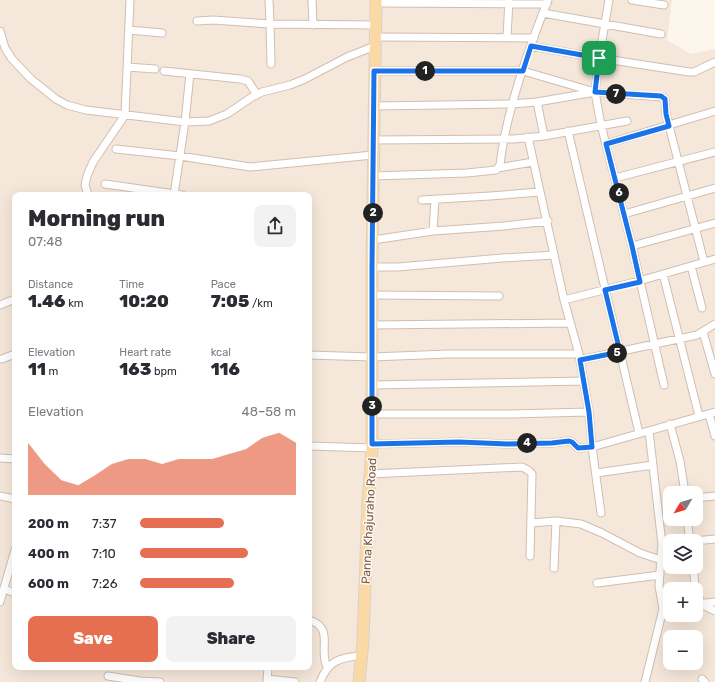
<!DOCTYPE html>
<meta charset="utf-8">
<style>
body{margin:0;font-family:Rubik,sans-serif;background:#f2f2f3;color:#2b2b33;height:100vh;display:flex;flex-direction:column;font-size:15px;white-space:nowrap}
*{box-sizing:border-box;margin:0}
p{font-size:13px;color:#7c7c81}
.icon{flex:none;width:22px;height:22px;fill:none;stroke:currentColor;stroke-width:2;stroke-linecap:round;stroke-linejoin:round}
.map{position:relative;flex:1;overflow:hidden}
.side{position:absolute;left:12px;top:192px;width:300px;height:478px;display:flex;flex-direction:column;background:#fff;border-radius:8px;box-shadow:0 4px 16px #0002}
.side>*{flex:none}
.needle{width:26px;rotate:232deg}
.buttons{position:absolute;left:663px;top:486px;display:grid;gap:8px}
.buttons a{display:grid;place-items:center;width:40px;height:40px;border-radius:8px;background:#fff;box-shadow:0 4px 16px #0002;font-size:20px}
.pin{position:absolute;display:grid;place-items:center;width:34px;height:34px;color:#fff;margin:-17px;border-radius:8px;box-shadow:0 2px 6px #0006}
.km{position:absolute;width:20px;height:20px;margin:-10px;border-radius:50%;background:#222;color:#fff;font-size:11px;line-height:20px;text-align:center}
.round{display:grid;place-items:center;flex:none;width:42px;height:42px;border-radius:8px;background:#f2f2f3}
.summary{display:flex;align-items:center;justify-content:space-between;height:68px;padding:0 16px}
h1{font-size:22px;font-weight:800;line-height:30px}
.figures{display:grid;grid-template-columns:repeat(3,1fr);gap:6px;height:68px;padding:4px 16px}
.figures div{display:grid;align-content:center}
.figures b{font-size:17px;font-weight:800}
.figures small{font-size:11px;font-weight:400}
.figures p{font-size:11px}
.chart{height:112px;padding:8px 16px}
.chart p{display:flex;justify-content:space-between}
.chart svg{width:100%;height:72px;margin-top:4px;fill:#e76f51;opacity:.7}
.cta{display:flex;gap:8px;margin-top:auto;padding:8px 16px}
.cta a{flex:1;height:46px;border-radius:8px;background:#e76f51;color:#fff;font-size:16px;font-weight:800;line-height:46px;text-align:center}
.cta a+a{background:#f2f2f3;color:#2b2b33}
ul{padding:0 16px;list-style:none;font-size:13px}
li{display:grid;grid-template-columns:64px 48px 1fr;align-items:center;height:30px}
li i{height:10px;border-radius:5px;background:#e76f51}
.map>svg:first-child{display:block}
</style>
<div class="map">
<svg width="715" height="682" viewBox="0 0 715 682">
<rect width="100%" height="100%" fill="#fdf6ec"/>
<path fill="#f5e8da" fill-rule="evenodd" d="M0 0H672L667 40 691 54 715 49V682H0ZM15 195H309V667H15ZM670 493H696V519H670ZM670 541H696V567H670ZM670 589H696V615H670ZM670 637H696V663H670Z"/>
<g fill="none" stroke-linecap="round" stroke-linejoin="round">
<defs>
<path id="minor" d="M312 0 313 25
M632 0 664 5
M376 3 547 4
M543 13 661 34
M197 21 213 20 270 24 269 0
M129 30 162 33
M0 31 5 48 12 59 31 79 56 99 67 105 86 110 185 122 209 121 227 114 252 97 262 92 290 85 305 79 347 57 375 46
M507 36 509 0
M376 37 534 38
M531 46 599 58 689 72H694L715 62
M271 64 270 24 376 25
M127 67 155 69
M164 71 240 79 248 81 257 95
M374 71H523L595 92 663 97 665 99 666 114 704 262
M595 92 601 125 632 246 664 385
M537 102 544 136
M373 106 512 104 537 102 595 92 599 58 609 0
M568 131 639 433
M528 137 564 300 579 354 589 412 592 447 601 513
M373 140 514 139 544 136 627 121
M606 144 715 111
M116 149 180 156 250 167 373 155
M498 168 533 162
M373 176 467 173 496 170 500 165C506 111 528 50 548 0
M615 178 715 152
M105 184 182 195
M88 195 85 185 87 176 93 162 125 115 130 0
M174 195 185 122 190 74
M422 200 490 196 540 192
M624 214 715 188
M433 231 435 199
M373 240 433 231 504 226 548 221
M632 246 715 223
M691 266 702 308
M372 267H398L502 258 554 255
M663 274 699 416
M372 295 499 296
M564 300 639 281 715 259
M0 305 15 299
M372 325 570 323
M703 332 715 374
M309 355 372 357 448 354H579
M2 359 15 354
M580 360 697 335 715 324
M371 385 584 381
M372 414H510L589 412
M709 414 715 436
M670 424 680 461 685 493
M649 431 662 544 659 586 663 609
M372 444 459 442 507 444 552 443 569 441 572 442 578 448 592 447 715 412
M309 446 372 448
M0 458 15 459
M596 473 653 465
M370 474 522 467C527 469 529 470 532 474L530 556
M0 496 15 499
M696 498 715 496
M687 519 690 541
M531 523 556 521 581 524 602 533 640 553 661 560
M694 541 715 539
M693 567 695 585 701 604 715 611
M554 568 556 521
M597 583 660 575
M4 589 15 593
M0 602 15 550
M696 604 715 602
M309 620C335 628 318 649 327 667
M108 676 140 681 160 682
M267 679 295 682
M702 679 705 682
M267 682 268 667
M320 682C328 661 340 657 361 656
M645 682 663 609 670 608"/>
<path id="primary" d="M359 682 363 641 368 500 372 448V267L376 0"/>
</defs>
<use href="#minor" stroke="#d1beb0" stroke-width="9"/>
<use href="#primary" stroke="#dad1cd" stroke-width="13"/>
<use href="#minor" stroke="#fff" stroke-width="7"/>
<use href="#primary" stroke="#fbd9a5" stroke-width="11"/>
</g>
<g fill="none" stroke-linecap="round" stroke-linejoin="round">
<defs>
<path id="route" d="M531 46 599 58 595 92 661 96 665 99 666 114 669 126 606 144 632 246 640 282 605 290 620 352 580 360 589 412 592 447 578 448 572 442 569 441 552 443 507 444 459 442 372 444V267L374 71H523Z"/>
</defs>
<use href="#route" stroke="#fff" stroke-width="8"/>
<use href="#route" stroke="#1a73e8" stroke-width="5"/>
</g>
<g text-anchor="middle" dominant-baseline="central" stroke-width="3" stroke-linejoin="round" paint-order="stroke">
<g font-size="12" fill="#7a5c4d" stroke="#fffaf3">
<text transform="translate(369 521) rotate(-87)">Panna Khajuraho Road</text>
</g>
</g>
</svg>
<div class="buttons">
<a><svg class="needle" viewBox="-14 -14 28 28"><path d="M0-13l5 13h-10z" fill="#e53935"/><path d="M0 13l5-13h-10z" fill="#7c7c81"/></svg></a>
<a><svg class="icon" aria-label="layers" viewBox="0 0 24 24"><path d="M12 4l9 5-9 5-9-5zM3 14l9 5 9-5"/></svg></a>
<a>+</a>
<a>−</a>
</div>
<div class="pin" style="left:599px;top:58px;background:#1e9e55"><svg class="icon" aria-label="arrive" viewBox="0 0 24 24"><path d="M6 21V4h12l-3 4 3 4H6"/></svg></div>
<b class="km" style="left:425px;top:71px">1</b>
<b class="km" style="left:373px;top:213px">2</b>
<b class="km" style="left:372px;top:406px">3</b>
<b class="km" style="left:527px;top:443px">4</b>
<b class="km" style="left:617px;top:353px">5</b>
<b class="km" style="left:619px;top:193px">6</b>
<b class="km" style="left:616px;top:94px">7</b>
<section class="side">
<div class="summary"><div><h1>Morning run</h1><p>07:48</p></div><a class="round"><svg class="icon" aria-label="share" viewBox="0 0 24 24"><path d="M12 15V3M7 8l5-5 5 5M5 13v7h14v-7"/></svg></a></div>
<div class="figures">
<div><p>Distance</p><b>1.46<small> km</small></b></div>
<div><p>Time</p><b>10:20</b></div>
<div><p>Pace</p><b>7:05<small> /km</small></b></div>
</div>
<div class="figures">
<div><p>Elevation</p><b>11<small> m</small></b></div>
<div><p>Heart rate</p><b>163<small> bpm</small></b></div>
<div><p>kcal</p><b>116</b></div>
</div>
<div class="chart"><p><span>Elevation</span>48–58 m</p>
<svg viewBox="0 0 160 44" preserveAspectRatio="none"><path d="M0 44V12L10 25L20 35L30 38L40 32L50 25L60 22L70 22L80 25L90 22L100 22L110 22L120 19L130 16L140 9L150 6L160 12V44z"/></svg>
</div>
<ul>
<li><b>200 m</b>7:37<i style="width:54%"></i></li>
<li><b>400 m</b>7:10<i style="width:69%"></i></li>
<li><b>600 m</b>7:26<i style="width:60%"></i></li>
</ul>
<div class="cta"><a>Save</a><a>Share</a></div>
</section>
</div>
